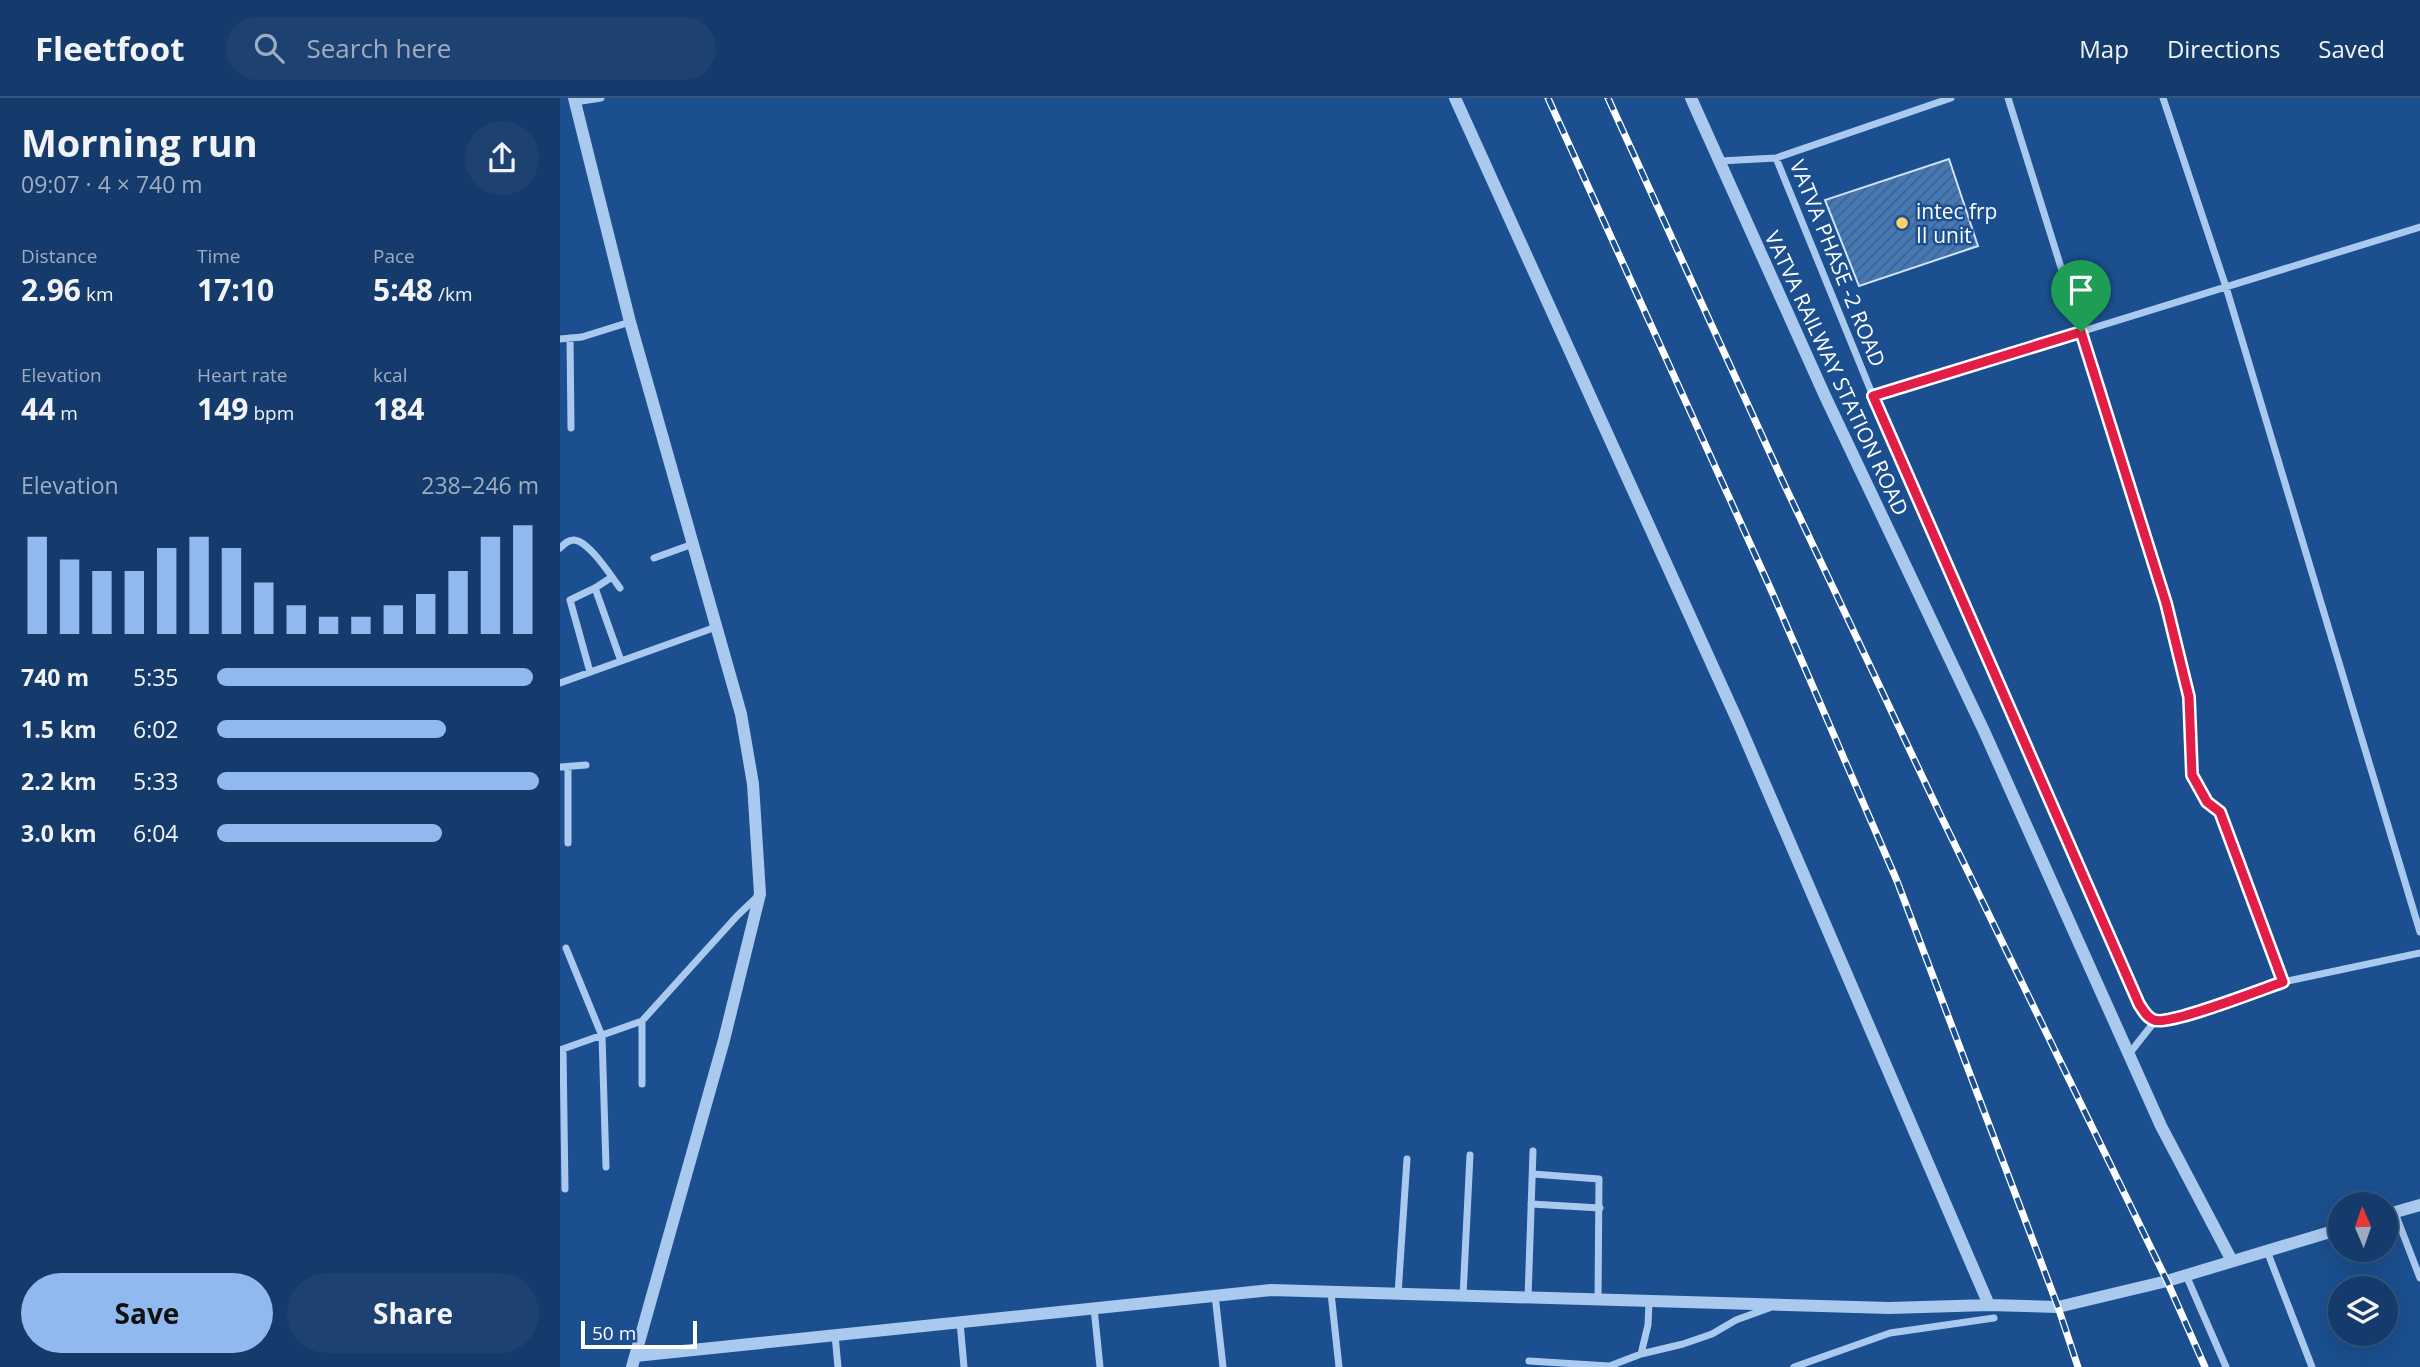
<!DOCTYPE html>
<meta charset="utf-8">
<style>
body{margin:0;font-family:"Open Sans",sans-serif;background:#1d4271;color:#f1f3f6;height:100vh;display:flex;flex-direction:column;font-size:26px;white-space:nowrap}
*{box-sizing:border-box;margin:0}
p{font-size:23px;color:#9dadc1}
.icon{flex:none;width:38px;height:38px;fill:none;stroke:currentColor;stroke-width:2;stroke-linecap:round;stroke-linejoin:round}
.map{position:relative;flex:1;overflow:hidden}
.sheet{display:flex;flex-direction:column;background:#143b6b;width:560px}
.sheet>*{flex:none}
.needle{width:46px;rotate:358deg}
.controls{position:absolute;left:1768px;top:1094px;display:grid;gap:14px}
.controls a{display:grid;place-items:center;width:70px;height:70px;border-radius:50%;background:#143b6b;box-shadow:0 7px 28px #0002,0 0 0 2px #33557e;font-size:35px}
.scale{position:absolute;left:21px;bottom:18px;width:116px;box-sizing:border-box;padding-left:7px;border:4px solid #fff;border-top:0;font-size:19px;line-height:24px;white-space:nowrap;color:#fff;-webkit-text-stroke:5px #1b4f8f;paint-order:stroke}
.pin{position:absolute;display:grid;place-items:center;width:60px;height:60px;color:#fff;margin:-72px -30px;border-radius:50% 50% 50% 0;rotate:-45deg;box-shadow:0 0 7px #0007}
.pin .icon{rotate:45deg}
.round{display:grid;place-items:center;flex:none;width:74px;height:74px;border-radius:37px;background:#1d4271}
.head{display:flex;align-items:center;justify-content:space-between;height:119px;padding:0 21px}
h1{font-size:38px;font-weight:700;line-height:52px}
.metrics{display:grid;grid-template-columns:repeat(3,1fr);gap:10px;height:119px;padding:7px 21px}
.metrics div{display:grid;align-content:center}
.metrics b{font-size:30px;font-weight:700}
.metrics small{font-size:19px;font-weight:400}
.metrics p{font-size:19px}
.chart{height:196px;padding:14px 21px}
.chart p{display:flex;justify-content:space-between}
.chart svg{width:100%;height:126px;margin-top:7px;stroke:#90b9f0;stroke-width:6}
.cta{display:flex;gap:14px;margin-top:auto;padding:14px 21px}
.cta a{flex:1;height:80px;border-radius:42px;background:#90b9f0;color:#111;font-size:28px;font-weight:700;line-height:80px;text-align:center}
.cta a+a{background:#1d4271;color:#f1f3f6}
ul{padding:0 21px;list-style:none;font-size:23px}
li{display:grid;grid-template-columns:112px 84px 1fr;align-items:center;height:52px}
li i{height:18px;border-radius:9px;background:#90b9f0}
header{display:flex;align-items:center;gap:42px;box-sizing:border-box;height:98px;padding:0 35px;background:#143b6b;border-bottom:2px solid #33557e}
header strong{font-size:33px}
nav{display:flex;gap:38px;margin-inline-start:auto;font-size:24px}
.search{width:490px;height:63px;background:#1d4271;display:flex;align-items:center;gap:18px;box-sizing:border-box;padding:0 24px;border-radius:38px;color:#9dadc1;font-size:26px}
main{display:flex;flex:1;min-height:0}
.map>svg:first-child{display:block}
</style>
<header>
<strong>Fleetfoot</strong>
<div class="search"><svg class="icon" aria-label="search" viewBox="0 0 24 24"><circle cx="10" cy="10" r="6"/><path d="M15 15l6 6"/></svg>Search here</div>
<nav><a>Map</a><a>Directions</a><a>Saved</a></nav>
</header>
<main>
<section class="sheet">
<div class="head"><div><h1>Morning run</h1><p>09:07 · 4 × 740 m</p></div><a class="round"><svg class="icon" aria-label="share" viewBox="0 0 24 24"><path d="M12 15V3M7 8l5-5 5 5M5 13v7h14v-7"/></svg></a></div>
<div class="metrics">
<div><p>Distance</p><b>2.96<small> km</small></b></div>
<div><p>Time</p><b>17:10</b></div>
<div><p>Pace</p><b>5:48<small> /km</small></b></div>
</div>
<div class="metrics">
<div><p>Elevation</p><b>44<small> m</small></b></div>
<div><p>Heart rate</p><b>149<small> bpm</small></b></div>
<div><p>kcal</p><b>184</b></div>
</div>
<div class="chart"><p><span>Elevation</span>238–246 m</p>
<svg viewBox="0 0 160 44" preserveAspectRatio="none"><path d="M5 44V10M15 44V18M25 44V22M35 44V22M45 44V14M55 44V10M65 44V14M75 44V26M85 44V34M95 44V38M105 44V38M115 44V34M125 44V30M135 44V22M145 44V10M155 44V6"/></svg>
</div>
<ul>
<li><b>740 m</b>5:35<i style="width:98%"></i></li>
<li><b>1.5 km</b>6:02<i style="width:71%"></i></li>
<li><b>2.2 km</b>5:33<i style="width:100%"></i></li>
<li><b>3.0 km</b>6:04<i style="width:70%"></i></li>
</ul>
<div class="cta"><a>Save</a><a>Share</a></div>
</section>
<div class="map">
<svg width="1860" height="1269" viewBox="0 0 1860 1269">
<defs>
<pattern id="building-hatch" width="6" height="6" patternUnits="userSpaceOnUse" patternTransform="scale(1.75)"><rect width="6" height="6" fill="#4478b7"/><path d="M-1 1l2-2M0 6l6-6M5 7l2-2" fill="none" stroke="#486282"/></pattern>
</defs>
<rect width="100%" height="100%" fill="#1b4f8f"/>
<path fill="url(#building-hatch)" stroke="#cfe3fa" stroke-width="2" d="M1389 61 1418 148 1299 188 1265 102Z"/>
<g fill="none" stroke-linecap="round" stroke-linejoin="round">
<path stroke="#a9c9ee" stroke-width="7" d="M1448 0 1606 505 1629 599 1632 677 1647 704 1660 714 1723 884
M1603 0 1666 189 1860 834
M15 4 41 0
M1216 60 1313 298 1584 914 1595 923H1601L1620 919 1723 884 1860 855
M1160 63 1216 60 1391 0
M10 240 11 330
M0 241 22 239 70 224
M1313 298 1860 129
M0 450C4 446 8 442 14 442 29 443 51 478 60 490
M94 460 133 446
M52 479 35 490 61 563
M30 574 10 502 35 490
M0 585 156 529
M0 669 26 667
M8 669V745
M6 850 42 938 46 1069
M82 923V986
M3 951 5 1091
M0 952 82 923 177 818 199 797
M1569 956 1595 923
M973 1076 1039 1081 1038 1202
M971 1106 1040 1110
M1835 1115 1860 1180
M1707 1153 1752 1269
M1626 1177 1666 1269
M771 1195 779 1269
M838 1196 847 1061
M655 1197 663 1269
M903 1198 910 1057
M968 1200 973 1053
M534 1210 540 1269
M400 1224 404 1269
M275 1237 278 1269
M1081 1256 1088 1227 1089 1204
M969 1263 1049 1268
M1047 1269 1081 1256 1123 1246 1152 1236 1176 1222 1209 1210
M1234 1269 1330 1235 1434 1220"/>
<path stroke="#a9c9ee" stroke-width="12" d="M14 0 70 224 181 616 193 686 200 796 164 942 72 1269
M895 0 1179 626 1429 1207
M1131 0 1265 298 1424 633 1601 1028 1672 1163
M1825 1117 1860 1107
M75 1258 711 1192 1329 1210 1429 1207 1498 1209 1607 1183 1780 1131"/>
<defs>
<path id="rail" d="M988 0 1212 494 1337 783 1498 1209 1518 1269
M1048 0 1225 388 1380 716 1607 1183 1645 1269"/>
</defs>
<use href="#rail" stroke="#fff" stroke-width="7"/>
<use href="#rail" stroke="#1b4f8f" stroke-width="4.5" stroke-dasharray="13" stroke-linecap="butt"/>
</g>
<g fill="none" stroke-linecap="round" stroke-linejoin="round">
<defs>
<path id="route" d="M1521 234 1606 505 1629 599 1632 677 1647 704 1660 714 1723 884C1702 891 1609 928 1594 922 1587 920 1583 912 1579 906L1313 298Z"/>
</defs>
<use href="#route" stroke="#fff" stroke-width="14"/>
<use href="#route" stroke="#e11d48" stroke-width="9"/>
</g>
<circle fill="#ffd166" stroke="#1b4f8f" stroke-width="2.5" cx="1342" cy="125" r="7"/>
<g text-anchor="middle" dominant-baseline="central" stroke-width="5" stroke-linejoin="round" paint-order="stroke">
<g font-size="21" fill="#fff" stroke="#1b4f8f" text-anchor="start">
<text x="1356" y="113">intec frp<tspan x="1356" dy="24">II unit</tspan></text>
</g>
<g font-size="21" fill="#fff" stroke="#1b4f8f">
<text transform="translate(1278 165) rotate(68)">VATVA PHASE -2 ROAD</text>
<text transform="translate(1277 275) rotate(65)">VATVA RAILWAY STATION ROAD</text>
</g>
</g>
</svg>
<div class="controls">
<a><svg class="needle" viewBox="-14 -14 28 28"><path d="M0-13l5 13h-10z" fill="#e53935"/><path d="M0 13l5-13h-10z" fill="#9dadc1"/></svg></a>
<a><svg class="icon" aria-label="layers" viewBox="0 0 24 24"><path d="M12 4l9 5-9 5-9-5zM3 14l9 5 9-5"/></svg></a>
</div>
<div class="scale">50 m</div>
<div class="pin" style="left:1521px;top:234px;background:#1e9e55"><svg class="icon" aria-label="arrive" viewBox="0 0 24 24"><path d="M6 21V4h12l-3 4 3 4H6"/></svg></div>
</div>
</main>
